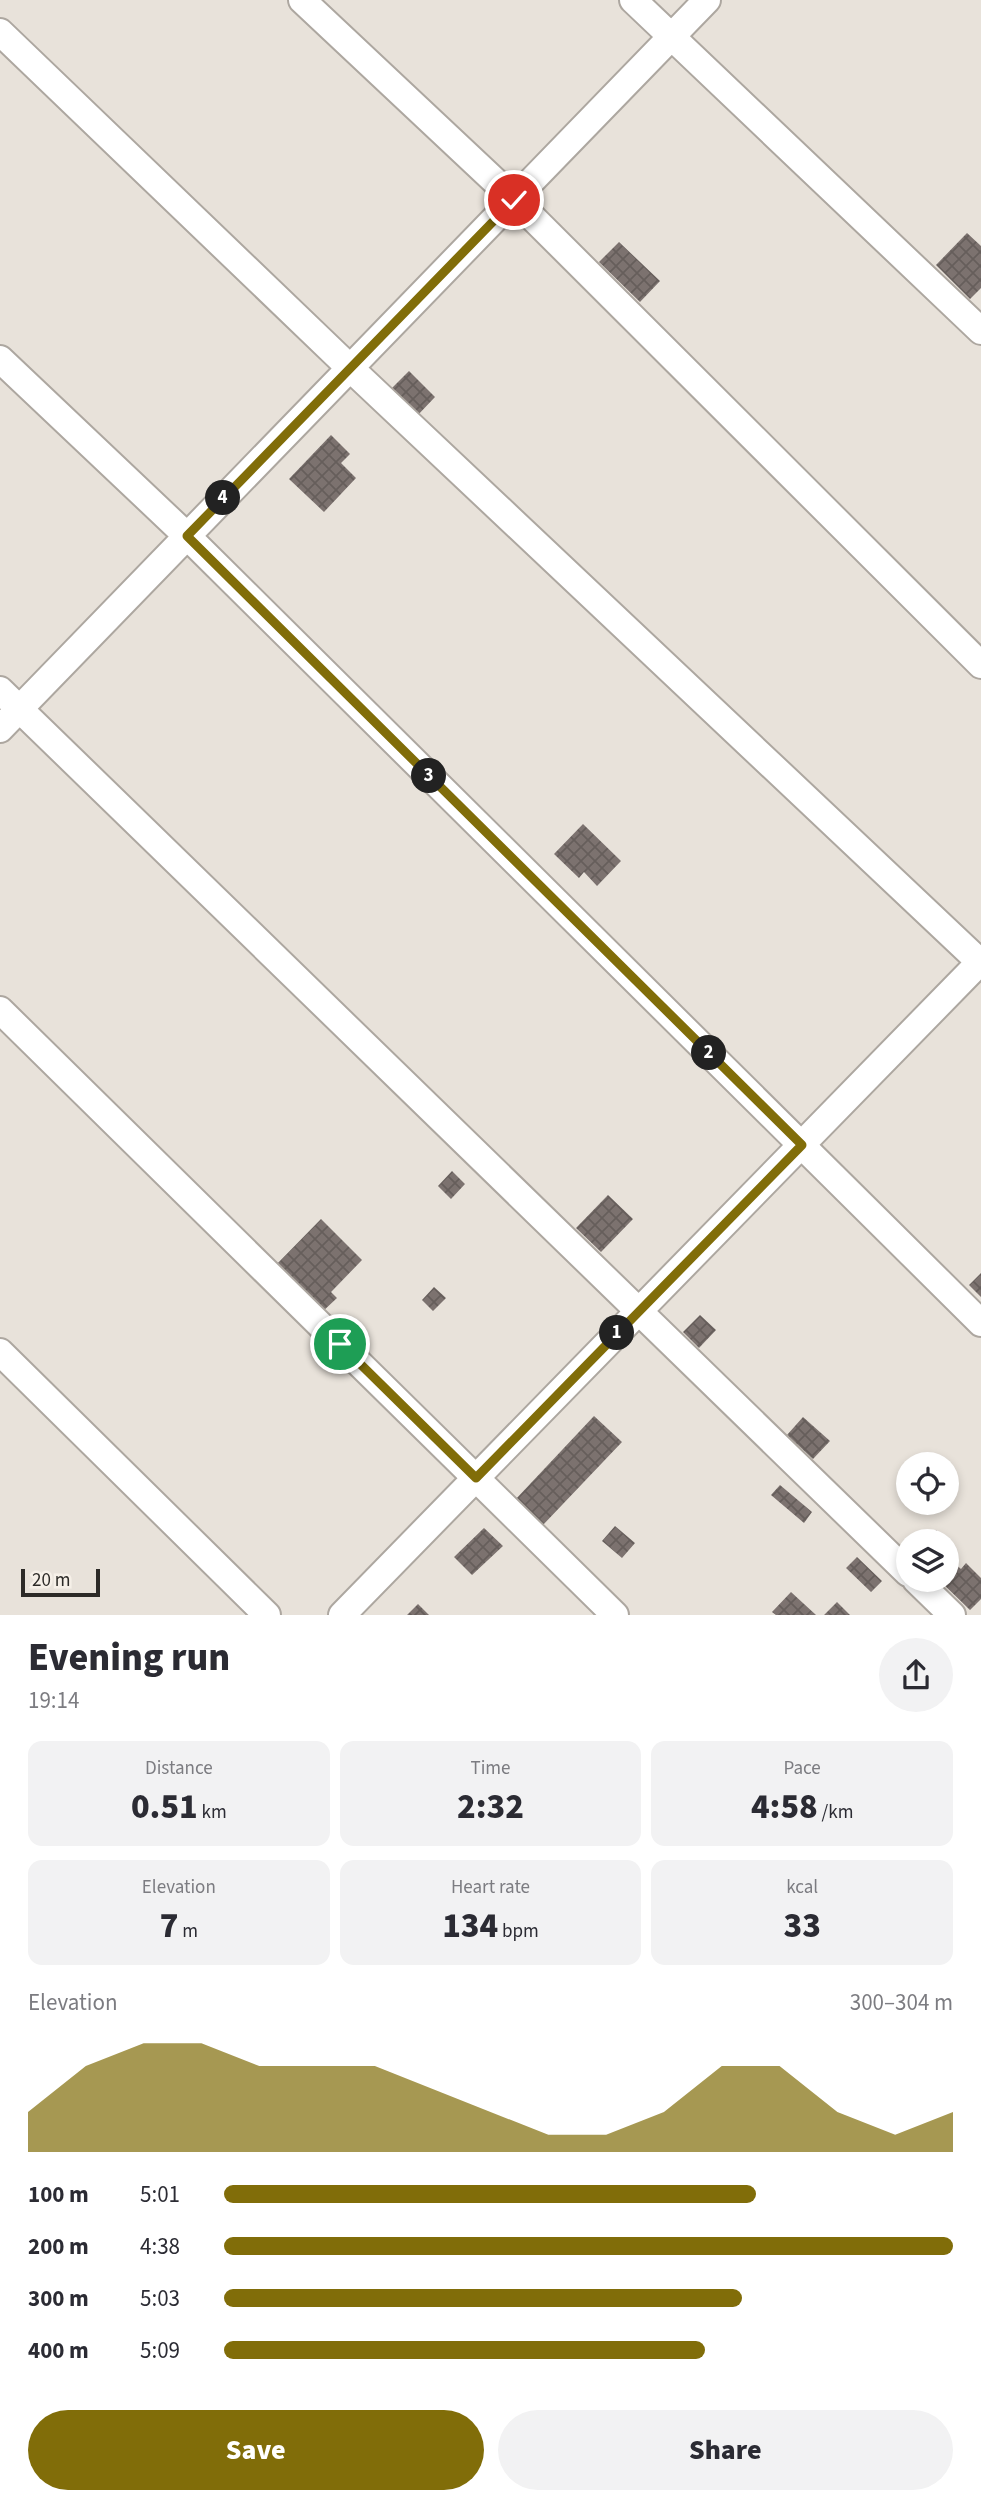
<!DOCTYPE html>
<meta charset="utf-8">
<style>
body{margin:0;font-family:"Source Sans 3",sans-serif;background:#f2f2f3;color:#2b2b33;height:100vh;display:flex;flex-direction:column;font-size:26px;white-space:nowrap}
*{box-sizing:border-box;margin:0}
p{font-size:23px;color:#7c7c81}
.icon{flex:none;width:38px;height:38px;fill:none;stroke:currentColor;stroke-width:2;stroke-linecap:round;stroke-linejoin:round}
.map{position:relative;height:1615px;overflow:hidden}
.details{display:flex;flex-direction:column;background:#fff;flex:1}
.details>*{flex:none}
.tools{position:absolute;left:896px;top:1452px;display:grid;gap:14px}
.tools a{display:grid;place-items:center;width:63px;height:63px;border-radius:50%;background:#fff;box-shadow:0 4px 10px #0003;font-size:35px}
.scale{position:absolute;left:21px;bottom:18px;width:79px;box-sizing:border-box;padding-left:7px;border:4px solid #2c2a27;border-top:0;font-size:19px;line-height:24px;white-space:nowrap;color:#2c2a27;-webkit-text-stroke:5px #f6f0e8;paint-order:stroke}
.pin{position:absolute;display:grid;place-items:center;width:60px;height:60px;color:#fff;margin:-30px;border:4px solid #fff;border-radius:50%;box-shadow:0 2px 7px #0007}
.km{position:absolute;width:35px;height:35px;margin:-18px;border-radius:50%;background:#222;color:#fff;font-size:19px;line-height:35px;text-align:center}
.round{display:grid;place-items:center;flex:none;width:74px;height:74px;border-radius:37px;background:#f2f2f3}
.summary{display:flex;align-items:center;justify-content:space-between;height:119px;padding:0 28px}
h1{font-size:38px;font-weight:800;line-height:52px}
.metrics{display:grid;grid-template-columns:repeat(3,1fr);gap:10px;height:119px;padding:7px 28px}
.metrics div{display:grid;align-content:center;border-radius:14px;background:#f2f2f3;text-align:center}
.metrics b{font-size:35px;font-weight:800}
.metrics small{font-size:19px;font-weight:400}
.metrics p{font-size:19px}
.chart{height:196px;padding:14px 28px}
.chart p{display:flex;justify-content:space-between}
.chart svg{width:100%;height:126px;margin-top:7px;fill:#816d09;opacity:.7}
.action{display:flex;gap:14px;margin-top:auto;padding:14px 28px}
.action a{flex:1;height:80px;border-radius:42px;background:#816d09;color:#fff;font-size:28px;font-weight:800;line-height:80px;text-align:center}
.action a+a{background:#f2f2f3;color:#2b2b33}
ul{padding:0 28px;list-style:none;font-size:23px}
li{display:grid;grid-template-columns:112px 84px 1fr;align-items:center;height:52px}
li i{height:18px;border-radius:9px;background:#816d09}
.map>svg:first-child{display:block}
</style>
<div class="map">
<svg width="981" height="1615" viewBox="0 0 981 1615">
<defs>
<pattern id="building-cross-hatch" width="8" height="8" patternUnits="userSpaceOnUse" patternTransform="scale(1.75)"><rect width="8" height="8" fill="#7c726f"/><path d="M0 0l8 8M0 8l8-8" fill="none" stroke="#665e5b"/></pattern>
</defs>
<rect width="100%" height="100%" fill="#e8e2da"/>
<path fill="url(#building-cross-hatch)" d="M967 233 981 246V288L970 299 936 265Z
M619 242 660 281 640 302 599 262Z
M409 371 435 397 416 417 389 391Z
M331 435 350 454 341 463 356 478 324 512 289 479Z
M583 824 621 861 597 886 584 872 579 878 554 854Z
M452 1171 465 1184 451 1199 438 1186Z
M608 1195 633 1219 601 1252 576 1228Z
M321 1219 362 1260 331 1292 337 1298 321 1313 274 1267Z
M981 1273V1297L969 1285Z
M434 1287 446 1298 433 1311 422 1300Z
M700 1315 716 1330 699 1348 683 1332Z
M594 1416 622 1442 542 1526 515 1500Z
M803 1417 830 1441 813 1459 787 1435Z
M780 1485 812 1512 804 1523 771 1495Z
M615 1526 635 1543 622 1558 602 1541Z
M484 1528 503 1546 472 1575 454 1557Z
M936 1530 954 1548 947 1555V1542H924Z
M857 1557 882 1581 871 1592 846 1568Z
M953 1562 961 1569 966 1563 981 1578V1599L970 1610 939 1580H947V1568Z
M791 1592 816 1615H776L772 1612Z
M837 1602 850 1615H824Z
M418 1604 429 1615H407Z"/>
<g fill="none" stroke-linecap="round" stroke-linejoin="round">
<defs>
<path id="minor" d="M302 0 514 199 981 665
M633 0 981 331
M0 32 350 368 981 963
M0 359 187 536 981 1323
M0 690 908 1573
M0 729 707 0
M0 1010 615 1615
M0 1352 267 1615
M916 1580 952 1615
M342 1615 981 961"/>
</defs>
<use href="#minor" stroke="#ada7a0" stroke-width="30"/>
<use href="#minor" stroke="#fff" stroke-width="26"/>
</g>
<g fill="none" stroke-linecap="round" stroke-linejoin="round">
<defs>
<path id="route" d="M340 1344 476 1478 802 1145 187 536 514 200"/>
</defs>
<use href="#route" stroke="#fff" stroke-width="14"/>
<use href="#route" stroke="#816d09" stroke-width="9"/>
</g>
</svg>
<div class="tools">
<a><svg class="icon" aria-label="locate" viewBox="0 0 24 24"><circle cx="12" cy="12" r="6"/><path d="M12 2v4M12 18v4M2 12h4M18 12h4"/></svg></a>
<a><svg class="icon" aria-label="layers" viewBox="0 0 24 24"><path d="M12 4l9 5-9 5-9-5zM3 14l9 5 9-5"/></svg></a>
</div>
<div class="scale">20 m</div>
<div class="pin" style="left:340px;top:1344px;background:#1e9e55"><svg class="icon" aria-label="arrive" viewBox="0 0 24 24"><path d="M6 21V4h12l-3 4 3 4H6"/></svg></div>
<div class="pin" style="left:514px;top:200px;background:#d93025"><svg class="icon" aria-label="check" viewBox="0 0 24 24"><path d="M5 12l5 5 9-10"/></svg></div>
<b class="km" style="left:617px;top:1333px">1</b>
<b class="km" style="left:709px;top:1053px">2</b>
<b class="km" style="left:429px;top:776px">3</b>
<b class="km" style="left:223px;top:498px">4</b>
</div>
<section class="details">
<div class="summary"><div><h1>Evening run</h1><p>19:14</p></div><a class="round"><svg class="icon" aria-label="share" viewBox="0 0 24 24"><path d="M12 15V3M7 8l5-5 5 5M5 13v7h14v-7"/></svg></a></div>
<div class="metrics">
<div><p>Distance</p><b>0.51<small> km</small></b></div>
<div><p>Time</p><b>2:32</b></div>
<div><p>Pace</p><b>4:58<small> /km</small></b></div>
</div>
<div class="metrics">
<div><p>Elevation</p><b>7<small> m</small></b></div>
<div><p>Heart rate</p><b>134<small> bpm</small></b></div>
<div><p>kcal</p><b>33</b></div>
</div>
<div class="chart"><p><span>Elevation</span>300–304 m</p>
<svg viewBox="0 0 160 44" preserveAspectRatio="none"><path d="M0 44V30L10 14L20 6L30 6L40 14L50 14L60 14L70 22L80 30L90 38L100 38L110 30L120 14L130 14L140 30L150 38L160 30V44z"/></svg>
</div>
<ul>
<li><b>100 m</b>5:01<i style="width:73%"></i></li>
<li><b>200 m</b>4:38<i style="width:100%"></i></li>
<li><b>300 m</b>5:03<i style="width:71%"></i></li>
<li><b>400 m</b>5:09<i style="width:66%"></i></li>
</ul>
<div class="action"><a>Save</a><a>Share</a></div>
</section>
